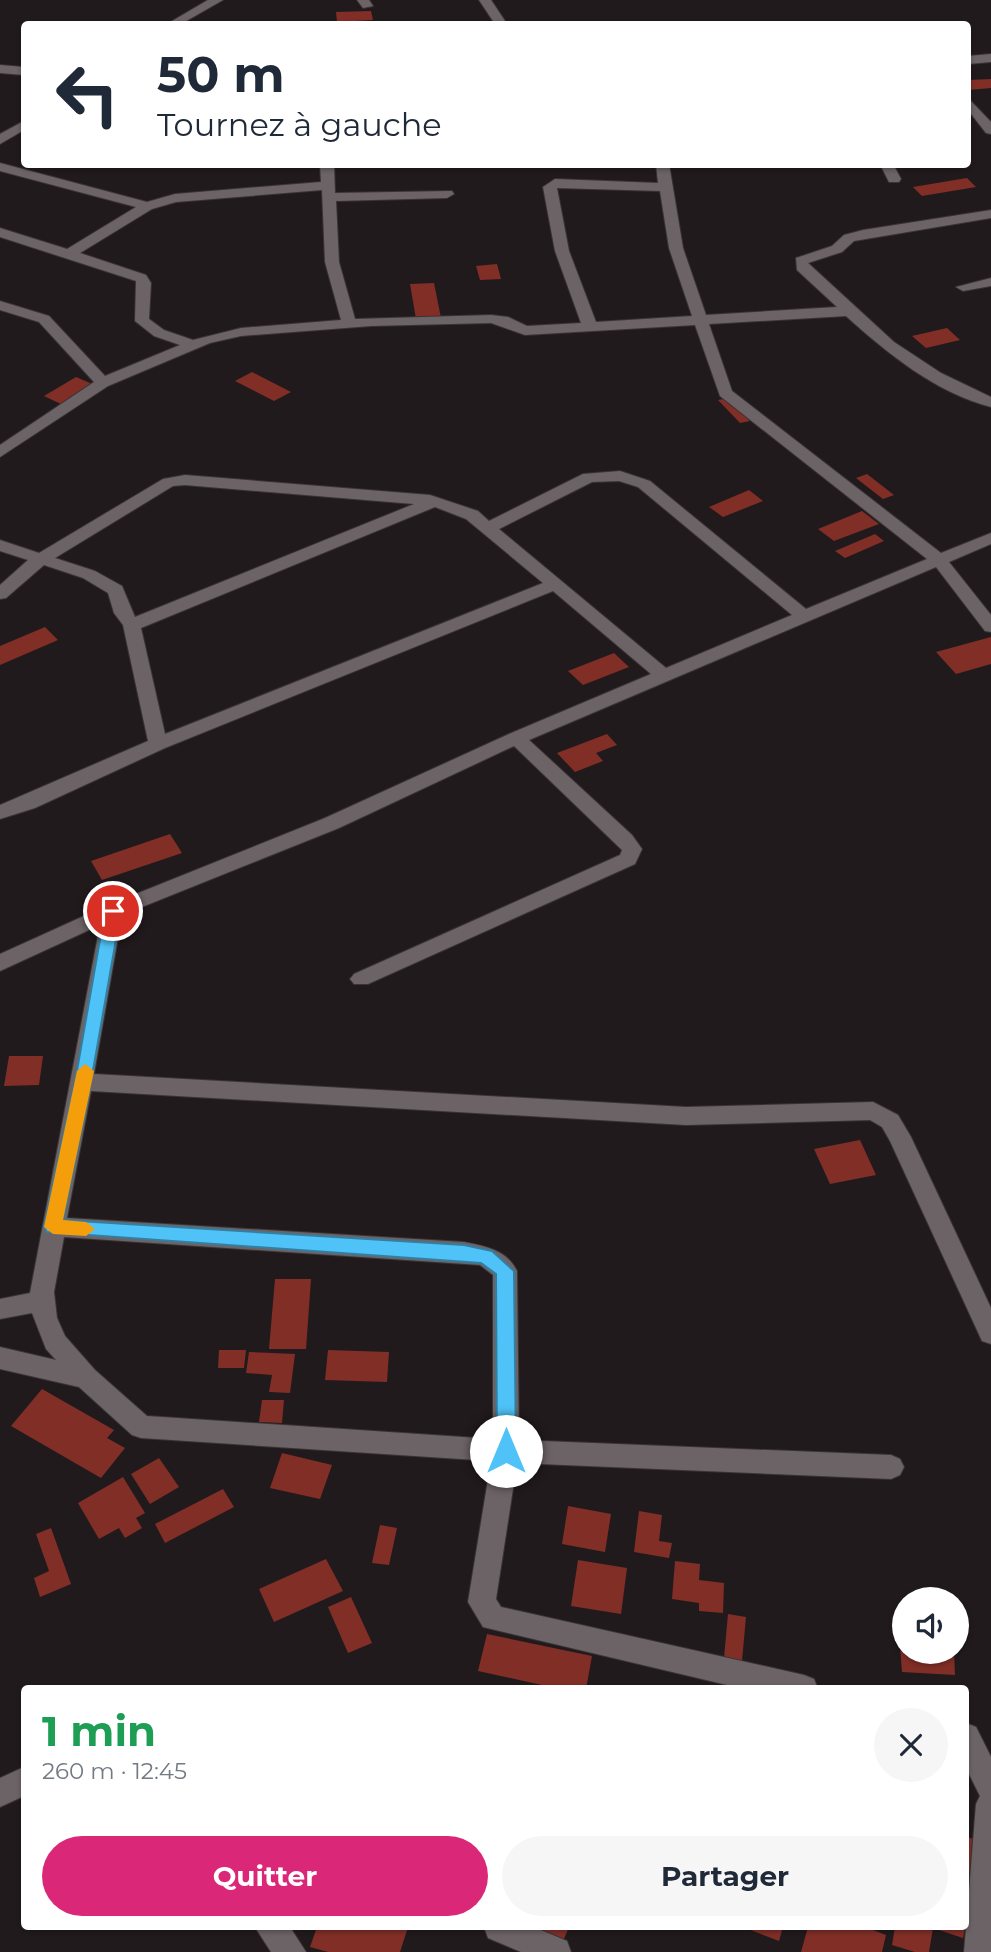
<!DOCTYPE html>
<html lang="fr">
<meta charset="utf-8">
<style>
:root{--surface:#fff;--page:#f6f6f7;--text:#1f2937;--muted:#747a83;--accent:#db2777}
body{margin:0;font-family:Montserrat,sans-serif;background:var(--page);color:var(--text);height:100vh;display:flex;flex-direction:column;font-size:26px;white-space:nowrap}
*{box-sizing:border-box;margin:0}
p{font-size:23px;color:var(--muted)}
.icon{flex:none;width:38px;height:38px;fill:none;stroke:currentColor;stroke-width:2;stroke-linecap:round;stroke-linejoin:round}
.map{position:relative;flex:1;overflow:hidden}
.sheet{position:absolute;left:21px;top:1685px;width:948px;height:245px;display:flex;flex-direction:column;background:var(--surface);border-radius:7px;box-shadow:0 2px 5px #0004}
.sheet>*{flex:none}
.guide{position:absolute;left:21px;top:21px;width:950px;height:147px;border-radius:7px;box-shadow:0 2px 5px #0004;background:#fff;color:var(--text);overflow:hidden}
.fabs{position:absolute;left:892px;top:1587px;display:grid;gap:14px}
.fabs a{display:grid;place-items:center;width:77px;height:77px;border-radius:50%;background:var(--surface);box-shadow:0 2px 5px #0004;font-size:35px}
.pin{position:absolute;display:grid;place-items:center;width:60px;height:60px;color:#fff;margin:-30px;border:4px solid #fff;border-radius:50%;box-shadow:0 2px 7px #0007}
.me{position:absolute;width:77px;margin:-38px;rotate:0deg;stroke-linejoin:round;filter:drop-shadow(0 0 5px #0008)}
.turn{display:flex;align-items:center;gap:24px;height:147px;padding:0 21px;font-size:32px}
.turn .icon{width:91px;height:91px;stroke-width:2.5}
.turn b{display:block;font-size:49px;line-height:60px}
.round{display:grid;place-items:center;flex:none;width:74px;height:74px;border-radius:37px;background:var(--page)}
.overview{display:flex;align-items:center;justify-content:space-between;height:119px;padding:0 21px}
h1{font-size:42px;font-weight:700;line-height:52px;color:#1e9e55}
.action{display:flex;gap:14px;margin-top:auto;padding:14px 21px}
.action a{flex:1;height:80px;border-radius:42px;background:var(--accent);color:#fff;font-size:28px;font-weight:700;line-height:80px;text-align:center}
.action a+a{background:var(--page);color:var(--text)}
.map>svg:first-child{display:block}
.building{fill:#812e27}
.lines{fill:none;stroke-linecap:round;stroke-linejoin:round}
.minor-casing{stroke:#393436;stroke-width:2}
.minor{fill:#6c6366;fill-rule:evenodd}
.route{fill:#4fc3f7;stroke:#337fa1;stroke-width:2}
.slow{fill:#f59e0b}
</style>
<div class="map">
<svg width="991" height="1952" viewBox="0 0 991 1952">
<rect width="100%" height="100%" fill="#211a1c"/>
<path class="building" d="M371,11L373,20L337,22L336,12Z
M991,79V88L968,90V80Z
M967,178L976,187L922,196L913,187Z
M497,264L501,279L480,280L476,266Z
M434,283L441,318L416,319L410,284Z
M947,328L960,340L926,348L912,336Z
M252,372L291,392L274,401L235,381Z
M76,377L97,386L65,406L44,396Z
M728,398L750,421L740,423L718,400Z
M867,474L894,495L883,499L856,478Z
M749,490L763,501L723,517L709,507Z
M862,511L879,524L834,541L818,529Z
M875,534L884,541L845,558L835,551Z
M45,627L58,640L0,665V646Z
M991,637V664L956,674L936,652Z
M614,653L629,667L583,685L568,671Z
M607,734L617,745L596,753L603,761L575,772L557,753Z
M170,834L182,853L102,880L91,861Z
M9,1056H43L39,1085L4,1086Z
M860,1140L876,1175L830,1184L814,1149Z
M275,1279H311L306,1349H269Z
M219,1350H246L244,1368H218Z
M328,1350L389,1352L387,1382L325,1380Z
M249,1352L295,1354L290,1393L269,1392L272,1375L246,1373Z
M42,1389L114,1430L107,1438L125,1448L101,1478L11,1426Z
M262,1400H284L282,1423L259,1422Z
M282,1453L332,1465L320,1499L270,1488Z
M159,1458L179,1487L150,1504L131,1474Z
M123,1477L145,1513L136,1518L142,1528L125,1538L119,1528L99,1539L78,1503Z
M223,1489L234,1507L165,1543L155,1524Z
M568,1506L611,1514L605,1552L562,1544Z
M639,1511L662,1515L659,1541L672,1543L669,1558L634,1552Z
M380,1525L397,1528L389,1565L372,1563Z
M51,1528L71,1584L40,1597L34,1578L49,1571L36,1534Z
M326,1559L343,1591L274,1622L259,1589Z
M578,1560L627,1568L621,1614L571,1606Z
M675,1561L700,1564L699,1580L724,1583L723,1613L699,1611V1603L672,1599Z
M351,1597L372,1643L348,1653L328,1607Z
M728,1614L746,1617L742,1661L724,1658Z
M899,1633H905V1652H954L955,1675L902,1672Z
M487,1634L592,1656L586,1689H560L478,1671Z
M966,1837L974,1839L968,1885H966Z
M317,1927H408L400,1952H328L310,1947Z
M530,1927H569L563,1941Z
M743,1927H783L779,1941Z
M808,1927H865L886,1935L882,1952H801Z
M895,1927H965L963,1938L933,1928L929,1952H915L892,1945Z"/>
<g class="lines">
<g class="minor-casing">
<path id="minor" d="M208,0H223L181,24H167Z
M357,0H369L373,6L363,8Z
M479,0H491L507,24H495Z
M991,54V62L968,64V56Z
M0,65L24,67V75L0,73Z
M968,98L991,122V134L986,133L968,110Z
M24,121V130L0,144V134Z
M0,163L147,202L175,194L321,182L320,164H334L335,193L452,191L454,194L447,198L336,201L339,262L355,319L491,315L508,317L527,326L581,323L555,251L543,187L555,179L658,183L656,164H669L683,248L706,315L837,307L797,270L796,258L832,246L844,235L863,230L991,210V218L854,241L842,252L808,263L894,342L941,373L991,397V407C936,393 887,353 846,316L709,324L732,391L941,553L991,533V544L949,562L991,615V632L985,631L936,567L529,740L632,835L642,849L635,864L368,984H354L350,979L354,974L620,855L622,850L514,746L339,828L122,915L94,1074L686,1107L873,1102L898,1115L911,1137L991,1308V1344L982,1341L890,1141L882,1127L870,1120L686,1125L91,1091L67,1218L464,1242C485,1246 507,1250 517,1271L519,1440L891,1455L900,1459L904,1467L900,1475L891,1479L517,1463L496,1599L501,1607L804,1675L814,1679L818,1689H744L483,1627L468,1602L491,1461L141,1438L132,1435L79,1387L0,1369V1347L56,1360L46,1349L32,1313L0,1319V1299L30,1293L100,925L0,971V954L106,906L325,818L509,734L651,674L553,591L165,748L35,808L0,819V805L148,741L123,625L114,613L108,593L83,578L44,565L6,598L0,599V585L28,560L0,551V540L39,553L163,479L185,475L430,495L478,511L489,521L583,474L620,471L650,481L806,609L927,559L720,396L695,325L525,335L491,323L371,326L241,336L210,343L108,386L0,457V445L94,382L39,322L0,310V301L49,316L105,376L180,345L154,336L135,321L136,281L0,237V228L67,249L136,207L0,171ZM557,188L660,191L669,248L692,316L596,322L569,251ZM322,190L325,262L341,320L241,328L193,340L164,330L149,319L151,283L146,275L80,253L152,209L176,202ZM619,481L638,487L792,615L666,668L499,529L592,482ZM185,485L414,504L135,617L122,586L95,571L55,558L173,486ZM435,507L466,519L543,583L165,734L141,628ZM64,1237L480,1265L493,1275V1439L147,1416L95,1370L65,1336L57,1318L54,1292Z
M880,164H893L901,179L899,182H889Z
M991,278V286L963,291L956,287Z
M966,1723L976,1727L991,1757V1952H964L976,1804L980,1796L966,1768Z
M24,1767V1796L0,1807V1778Z
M255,1927H290L306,1952H271Z
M484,1927H534L567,1941L571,1952H521L488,1938Z"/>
</g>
<use href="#minor" class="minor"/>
</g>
<path class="route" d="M113,905L121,911L91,1082L63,1220L464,1245L492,1251L514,1271L516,1451L513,1457L506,1460L499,1457L497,1451L496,1274L481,1263L47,1232L44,1227L75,1082L105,911Z"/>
<path class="slow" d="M85,1064L94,1071L63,1220L86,1222L95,1229L86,1236L53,1234L44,1227L77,1071Z"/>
</svg>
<div class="fabs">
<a><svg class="icon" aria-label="sound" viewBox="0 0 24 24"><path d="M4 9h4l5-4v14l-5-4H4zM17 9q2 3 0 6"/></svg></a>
</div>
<div class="pin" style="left:113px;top:911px;background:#d93025"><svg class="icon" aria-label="arrive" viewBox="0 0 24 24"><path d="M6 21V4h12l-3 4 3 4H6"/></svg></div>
<svg class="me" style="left:506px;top:1451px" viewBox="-20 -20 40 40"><circle r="19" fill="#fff"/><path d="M0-13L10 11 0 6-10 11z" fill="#4fc3f7"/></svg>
<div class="guide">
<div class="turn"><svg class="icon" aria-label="left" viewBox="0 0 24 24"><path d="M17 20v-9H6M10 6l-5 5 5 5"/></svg><div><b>50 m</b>Tournez à gauche</div></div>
</div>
<section class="sheet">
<div class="overview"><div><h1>1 min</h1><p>260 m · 12:45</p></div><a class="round"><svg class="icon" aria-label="close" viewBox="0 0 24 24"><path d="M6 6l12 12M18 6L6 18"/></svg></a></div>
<div class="action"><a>Quitter</a><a>Partager</a></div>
</section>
</div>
